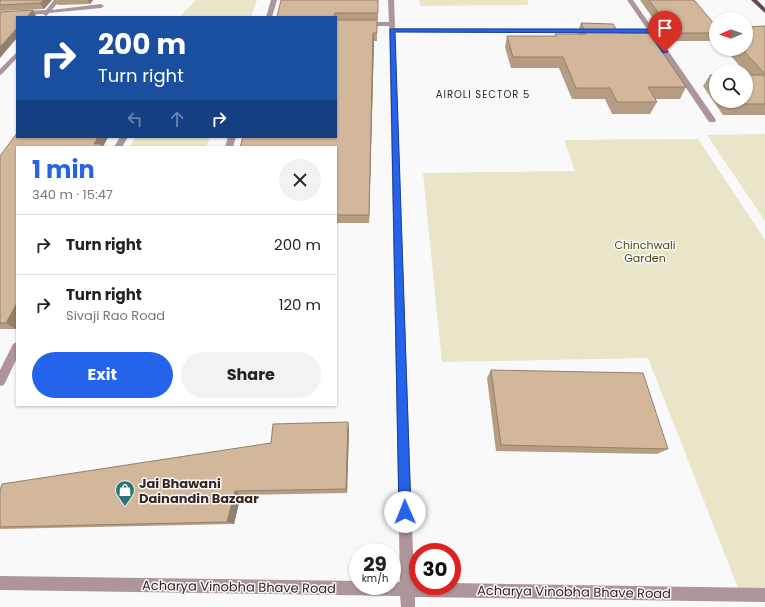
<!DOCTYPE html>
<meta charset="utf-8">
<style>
:root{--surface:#fff;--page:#f2f2f2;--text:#222;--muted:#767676;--line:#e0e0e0;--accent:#2563eb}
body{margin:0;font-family:Poppins,sans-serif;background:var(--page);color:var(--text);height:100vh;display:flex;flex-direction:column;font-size:15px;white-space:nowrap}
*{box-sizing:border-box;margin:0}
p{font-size:13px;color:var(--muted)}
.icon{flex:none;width:22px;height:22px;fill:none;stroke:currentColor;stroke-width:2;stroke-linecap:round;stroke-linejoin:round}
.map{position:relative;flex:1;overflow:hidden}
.drawer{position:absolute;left:16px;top:146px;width:321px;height:260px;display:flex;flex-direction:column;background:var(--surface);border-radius:0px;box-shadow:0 1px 3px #0004}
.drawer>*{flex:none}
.top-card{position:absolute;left:16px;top:16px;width:321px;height:122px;border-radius:0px;box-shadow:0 1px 3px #0004;background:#1a4fa0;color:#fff;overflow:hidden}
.needle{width:26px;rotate:268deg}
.controls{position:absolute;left:709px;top:12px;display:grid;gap:8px}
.controls a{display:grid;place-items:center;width:44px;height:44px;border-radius:50%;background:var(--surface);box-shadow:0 1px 3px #0004;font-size:20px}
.speed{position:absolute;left:349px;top:543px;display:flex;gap:8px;font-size:20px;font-weight:700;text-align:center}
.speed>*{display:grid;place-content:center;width:52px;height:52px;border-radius:50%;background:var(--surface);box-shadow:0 1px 3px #0004;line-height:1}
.speed small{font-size:10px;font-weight:400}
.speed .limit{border:6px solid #d22;background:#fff;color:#111}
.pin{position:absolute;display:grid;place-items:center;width:34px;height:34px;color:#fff;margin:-41px -17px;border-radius:50% 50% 50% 0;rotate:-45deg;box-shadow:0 0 4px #0007}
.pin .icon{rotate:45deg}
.me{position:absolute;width:44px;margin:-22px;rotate:359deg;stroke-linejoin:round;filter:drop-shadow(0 0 3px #0008)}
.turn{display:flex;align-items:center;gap:14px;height:84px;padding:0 16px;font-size:18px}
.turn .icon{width:52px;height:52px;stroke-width:2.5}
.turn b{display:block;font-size:28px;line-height:34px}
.lanes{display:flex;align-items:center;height:38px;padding:0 16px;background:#0003;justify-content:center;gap:20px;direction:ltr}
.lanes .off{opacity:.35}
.round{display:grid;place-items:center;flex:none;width:42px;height:42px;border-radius:21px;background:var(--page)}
.headline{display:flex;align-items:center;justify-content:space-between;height:68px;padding:0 16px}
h1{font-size:24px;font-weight:700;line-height:30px;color:var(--accent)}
.button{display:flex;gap:8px;margin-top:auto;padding:8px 16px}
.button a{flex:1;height:46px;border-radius:24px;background:var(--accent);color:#fff;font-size:16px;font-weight:700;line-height:46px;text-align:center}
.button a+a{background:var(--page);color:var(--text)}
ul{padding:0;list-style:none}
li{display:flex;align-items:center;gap:12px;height:60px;padding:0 16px;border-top:1px solid var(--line)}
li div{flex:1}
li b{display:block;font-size:15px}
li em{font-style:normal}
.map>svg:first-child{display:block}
.green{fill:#e8e5c8}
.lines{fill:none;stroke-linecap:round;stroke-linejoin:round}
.minor{fill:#ad959a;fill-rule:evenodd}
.major{fill:#6a444d;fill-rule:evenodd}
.wall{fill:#b59d84}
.shaded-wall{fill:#93806c}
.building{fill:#d2b79a;stroke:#93806c}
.route{fill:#2563eb;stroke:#184099}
.labels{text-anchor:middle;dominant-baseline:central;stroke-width:3;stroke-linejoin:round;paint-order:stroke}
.far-neighbourhood-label{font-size:10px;letter-spacing:1px;fill:#352622;stroke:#f9f9f9}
.park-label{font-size:11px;fill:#504910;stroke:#f9f9f9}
.near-poi-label{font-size:13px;font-weight:bold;fill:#352622;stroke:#f9f9f9;text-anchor:start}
.near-street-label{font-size:13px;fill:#352622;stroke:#f9f9f9}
</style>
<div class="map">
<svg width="765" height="607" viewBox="0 0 765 607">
<rect width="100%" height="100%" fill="#f9f9f9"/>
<path class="green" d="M196,0H257L251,17H179Z
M419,0H527L529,5L420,6Z
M765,134V221L707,135Z
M135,137H210L206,147H130Z
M698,139L765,240V588H738L648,358L442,362L423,173L575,171L564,140Z"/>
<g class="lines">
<path class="minor" d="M54,0H60L52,10L101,4L104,6L101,8L49,13L46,16L43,14L0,16V12L46,10Z
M271,0H277L272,17H266Z
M388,0H394L395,28L647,29L627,0H633L716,120L715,122H709L649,33L395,32L414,582H418V586H452V583L765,588V602L415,597V607H401L400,596L0,590V576L358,581V586H392V582H400L389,26H336V22H389Z
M17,52V58L2,74L0,75V69Z
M120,137H128L122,147H114Z
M228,137H236L233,147H225Z
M17,342V358L4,385L0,386V370L13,344Z"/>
<path class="major" d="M751,0H757L765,8V13Z"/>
</g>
<path class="wall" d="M0,0H52L44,9L0,11Z
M55,0H93L90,4L58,5Z
M378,0V20H377V41H374L369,223H336V17H277Z
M640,0H694L716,26V41H669Z
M581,23L619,33L686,87L680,99H654L657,102L650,114H612L605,99H572L559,68H511L505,47L507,36H555V34H577Z
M765,26V115H723L703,86L710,75H716V101H746L748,75L746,73V71H744L725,49H746Z
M17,137H108L16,329H0V156Z
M491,370L668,449L657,454L496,451L487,378Z
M349,429L347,493L241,495L234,524L0,529V527L271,443Z"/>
<path class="shaded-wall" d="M44,0H52L44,9L40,3Z
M88,0H93L90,4Z
M33,10L36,16L35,17H27Z
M17,28V38L0,58V47Z
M373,33L374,41L369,223V215Z
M98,137H108L103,146L104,147H97L94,144Z
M17,303V327L16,329L6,323Z
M348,422L349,429L347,493L346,489Z
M235,491L241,495L234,524L227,522Z"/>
<path class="building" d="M0,0H44L40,3L0,5Z
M281,0H378V13H335L334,15L335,17H277Z
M649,0H694L716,26V33H673Z
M33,10L27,17H17V28L0,47V12Z
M336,20H377V33H373L369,215H336V147H240L243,137H336Z
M581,23L613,24L619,33H649L686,87H648L657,102H617L610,88H576L563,57H513L507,36H556L555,34H586Z
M765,26V74L742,49H746V27Z
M710,75H716V83Z
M746,75H763L765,77V104H732L730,101H746Z
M17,133V137H98L94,144H102L100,147H17V303L6,323H0V156Z
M491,370L643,373L668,449L501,445Z
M348,422L346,489L235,491L227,522L0,527V490L2,484L271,443L273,424Z"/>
<path class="route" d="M390,29H651L653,30L668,52L663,53L649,33L395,32L411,512L409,516L405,518L401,516L399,512Z"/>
<defs>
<g id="shop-pin" transform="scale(1)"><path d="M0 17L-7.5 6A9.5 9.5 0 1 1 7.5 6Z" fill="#2b7578" stroke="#f9f9f9"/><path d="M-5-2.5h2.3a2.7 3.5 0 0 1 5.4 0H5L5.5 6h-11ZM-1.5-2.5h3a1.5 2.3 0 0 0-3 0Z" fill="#fff"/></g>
</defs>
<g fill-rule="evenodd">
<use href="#shop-pin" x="125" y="490"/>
</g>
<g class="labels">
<g class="far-neighbourhood-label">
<text x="483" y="94">AIROLI SECTOR 5</text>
</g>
<g class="park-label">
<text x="645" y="245">Chinchwali<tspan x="645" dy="13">Garden</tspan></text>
</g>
<g class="near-poi-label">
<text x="139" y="483">Jai Bhawani<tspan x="139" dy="15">Dainandin Bazaar</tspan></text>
</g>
<g class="near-street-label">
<text transform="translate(239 587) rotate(1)">Acharya Vinobha Bhave Road</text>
<text transform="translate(574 592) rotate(1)">Acharya Vinobha Bhave Road</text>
</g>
</g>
</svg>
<div class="controls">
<a><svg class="needle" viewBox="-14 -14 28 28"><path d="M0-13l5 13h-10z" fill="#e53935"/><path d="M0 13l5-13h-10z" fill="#767676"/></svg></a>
<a><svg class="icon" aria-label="search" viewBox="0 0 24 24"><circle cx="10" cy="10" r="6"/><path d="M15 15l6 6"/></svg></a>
</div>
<div class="speed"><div>29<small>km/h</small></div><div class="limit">30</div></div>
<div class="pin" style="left:665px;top:52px;background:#d93025"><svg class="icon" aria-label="arrive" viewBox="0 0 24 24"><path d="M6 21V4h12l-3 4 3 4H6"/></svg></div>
<svg class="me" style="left:405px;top:512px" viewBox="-20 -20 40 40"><circle r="19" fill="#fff"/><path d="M0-13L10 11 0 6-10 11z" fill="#2563eb"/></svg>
<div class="top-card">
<div class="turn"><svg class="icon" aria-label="right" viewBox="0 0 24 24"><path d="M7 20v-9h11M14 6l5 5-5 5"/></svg><div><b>200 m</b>Turn right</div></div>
<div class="lanes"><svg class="icon off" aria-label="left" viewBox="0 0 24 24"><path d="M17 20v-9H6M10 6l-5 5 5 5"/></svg><svg class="icon off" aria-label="ahead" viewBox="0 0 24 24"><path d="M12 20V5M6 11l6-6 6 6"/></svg><svg class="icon" aria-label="right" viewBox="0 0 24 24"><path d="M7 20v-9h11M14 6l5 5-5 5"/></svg></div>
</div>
<section class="drawer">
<div class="headline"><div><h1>1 min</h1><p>340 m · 15:47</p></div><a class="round"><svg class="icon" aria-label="close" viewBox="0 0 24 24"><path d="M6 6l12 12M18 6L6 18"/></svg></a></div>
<ul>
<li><svg class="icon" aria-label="right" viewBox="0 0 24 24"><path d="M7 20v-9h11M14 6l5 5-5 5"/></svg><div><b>Turn right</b></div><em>200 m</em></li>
<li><svg class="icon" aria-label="right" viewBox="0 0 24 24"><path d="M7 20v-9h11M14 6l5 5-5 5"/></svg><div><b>Turn right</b><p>Sivaji Rao Road</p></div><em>120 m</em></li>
</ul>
<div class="button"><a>Exit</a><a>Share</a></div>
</section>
</div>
